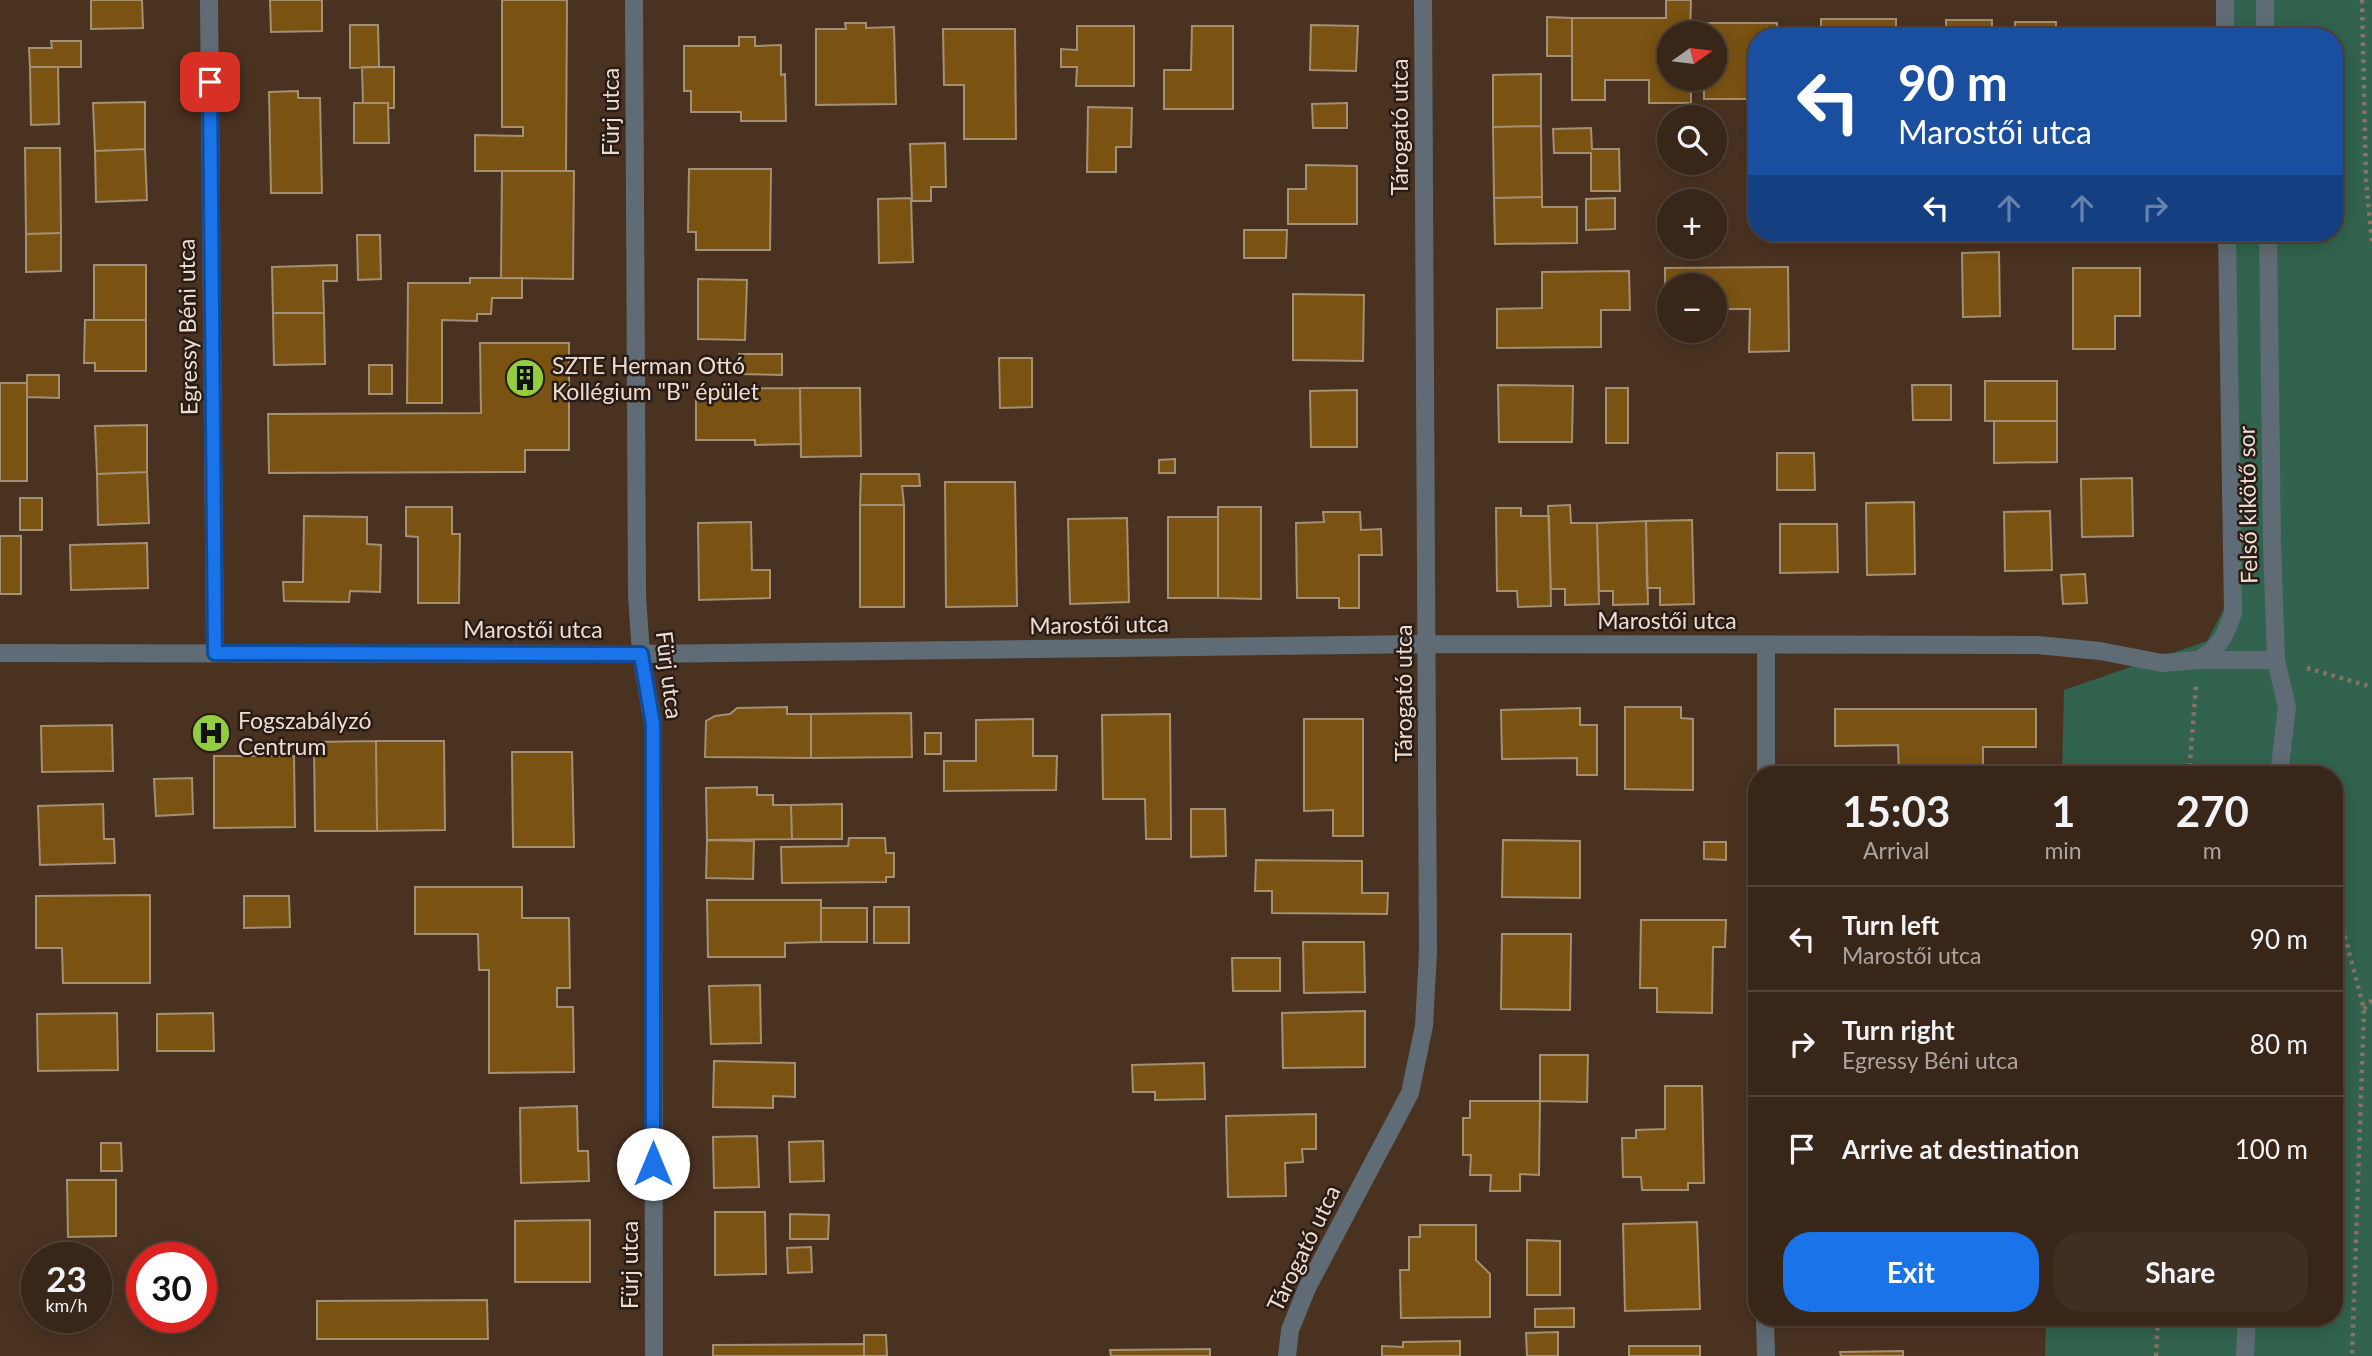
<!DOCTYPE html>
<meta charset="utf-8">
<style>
:root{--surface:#382619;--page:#3f2e22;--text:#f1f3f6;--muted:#aba5a2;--line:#524338;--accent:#1a73e8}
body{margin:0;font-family:Lato,sans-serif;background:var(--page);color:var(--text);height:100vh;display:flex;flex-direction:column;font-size:26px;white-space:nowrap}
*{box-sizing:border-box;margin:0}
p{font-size:23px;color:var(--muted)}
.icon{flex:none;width:38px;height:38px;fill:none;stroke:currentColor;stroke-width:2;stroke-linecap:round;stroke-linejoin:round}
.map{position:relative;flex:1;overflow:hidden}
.details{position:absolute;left:1748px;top:766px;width:595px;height:560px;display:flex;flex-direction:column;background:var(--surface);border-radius:28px;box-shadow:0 4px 18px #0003,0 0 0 2px var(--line)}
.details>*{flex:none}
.banner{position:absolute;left:1748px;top:28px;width:595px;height:214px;border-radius:28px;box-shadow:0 4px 18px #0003,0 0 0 2px var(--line);background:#1a4fa0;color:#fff;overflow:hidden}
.needle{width:46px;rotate:76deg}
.controls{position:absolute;left:1657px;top:21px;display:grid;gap:14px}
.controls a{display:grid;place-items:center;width:70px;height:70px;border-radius:50%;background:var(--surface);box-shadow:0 4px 18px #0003,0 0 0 2px var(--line);font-size:35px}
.speed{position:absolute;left:21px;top:1242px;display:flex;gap:14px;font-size:35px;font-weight:700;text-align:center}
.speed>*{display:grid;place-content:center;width:91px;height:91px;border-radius:50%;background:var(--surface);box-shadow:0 4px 18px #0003,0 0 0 2px var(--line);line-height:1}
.speed small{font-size:18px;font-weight:400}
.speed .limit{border:10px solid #d22;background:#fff;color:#111}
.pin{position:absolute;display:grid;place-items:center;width:60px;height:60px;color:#fff;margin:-30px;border-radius:14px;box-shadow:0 4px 10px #0006}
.me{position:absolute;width:77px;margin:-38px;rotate:0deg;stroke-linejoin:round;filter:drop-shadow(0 0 5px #0008)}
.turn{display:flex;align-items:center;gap:24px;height:147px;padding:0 35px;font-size:32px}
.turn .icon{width:91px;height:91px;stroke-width:2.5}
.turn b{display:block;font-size:49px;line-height:60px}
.lanes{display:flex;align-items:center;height:66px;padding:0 35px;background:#0003;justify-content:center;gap:35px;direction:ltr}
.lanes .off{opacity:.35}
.eta{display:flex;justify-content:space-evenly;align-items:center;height:119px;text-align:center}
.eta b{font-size:42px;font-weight:700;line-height:49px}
.action{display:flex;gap:14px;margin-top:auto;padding:14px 35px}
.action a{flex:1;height:80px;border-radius:28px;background:var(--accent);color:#fff;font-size:28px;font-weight:700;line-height:80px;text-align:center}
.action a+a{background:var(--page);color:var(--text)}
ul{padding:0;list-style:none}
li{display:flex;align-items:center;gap:21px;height:105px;padding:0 35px;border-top:2px solid var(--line)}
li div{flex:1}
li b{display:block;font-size:26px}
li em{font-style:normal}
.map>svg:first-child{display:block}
.green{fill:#31634e}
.building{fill:#7a5312;stroke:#a38f74;stroke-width:2}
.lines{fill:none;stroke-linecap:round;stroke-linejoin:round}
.path{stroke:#877263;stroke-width:4.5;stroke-dasharray:3.5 5;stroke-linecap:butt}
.lane{stroke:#606c75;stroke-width:18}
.street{stroke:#606c75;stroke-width:18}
.route-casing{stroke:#114b97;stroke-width:18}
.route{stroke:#1a73e8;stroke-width:12}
.labels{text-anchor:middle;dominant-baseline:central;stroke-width:5;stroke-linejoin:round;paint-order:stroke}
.street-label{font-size:23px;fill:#ecdcd2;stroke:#281c15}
.poi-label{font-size:23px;fill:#ecdcd2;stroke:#281c15;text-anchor:start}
</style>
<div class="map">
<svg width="2372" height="1356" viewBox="0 0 2372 1356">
<rect width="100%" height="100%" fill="#4a3221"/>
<path class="green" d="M2218,0H2372V1356H2045L2046,1318H2334V775H2062L2064,690L2207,641L2225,607L2220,233H2334V37H2218Z"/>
<path class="building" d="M91,0H142L143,28L91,29Z
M270,0H322V31L271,32Z
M502,0H567L566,171H475V135L523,136V127H502Z
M1666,0H1691L1690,33H1670V79H1691V103H1649V80H1605V100H1572V18H1666Z
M1547,17L1572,18V56H1547Z
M1821,19H1896V37H1821Z
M1946,20H1992V37H1946Z
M2015,22H2056V37H2015Z
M845,23H866V28L894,27L896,104L816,105V29H846Z
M1690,23H1777V37H1757V99H1704V79H1715V33H1690Z
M350,25H378L379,67L350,68Z
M1311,25L1358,26L1356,71L1310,70Z
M1077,26H1134V86H1076L1077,67H1061V49L1077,50Z
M1192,26H1233V109H1164V70H1191Z
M943,29H1015L1016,139H964V85H944Z
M739,37H755V46L781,45V75L785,74L786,121H741V112H691V91H684V46H739Z
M51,41H81V67H30L29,48H52Z
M30,67H58L59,124L31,125Z
M362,67H394V108H388V103H363Z
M1541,74V126L1493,127V75Z
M298,91V98H320L322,193H271L269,92Z
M145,102V149L95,151L93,103Z
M354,103H388L389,143H354Z
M1347,103V128H1313L1312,104Z
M1088,107L1132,108L1131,147H1116V172H1087Z
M1541,126L1542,197L1494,198L1493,127Z
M1591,128L1592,149H1619L1620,191H1591V153H1554L1553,129Z
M945,143L946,187H931V201H912L910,144Z
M25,148H60L61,233L26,234Z
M145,149L147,200L96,202L95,151Z
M1306,165L1357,166V224H1288V189H1306Z
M689,169H771L770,250H696V232H688Z
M502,171H574L573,279L501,278Z
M1542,197V207H1577V243L1495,244L1494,198Z
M911,198L913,262L879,263L878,199Z
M1615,198V229L1586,230V199Z
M1244,230H1287L1286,258H1244Z
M61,233V271L26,272V234Z
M357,235H380L381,279L358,280Z
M1999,252L2000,316L1963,317L1962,253Z
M94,265H146V320H94Z
M337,265V281H323L324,313H273L272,267Z
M1788,267L1789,351L1749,352L1750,309H1715V285H1670V309H1665V268Z
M2073,268H2140V316H2115V349H2073Z
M1629,271L1630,310H1601V347L1497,348V309L1542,308V272Z
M470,278H522V298H492L491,314H477V321L442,320V403H407L408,283H470Z
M698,279L747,280L745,340L698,339Z
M1293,294L1364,295L1363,361L1293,360Z
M273,313H324L325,364L274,365Z
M85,320H146V371H95V363H84Z
M480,343H569V450H525V472L269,473L268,414L481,413Z
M739,354H782V375L739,374Z
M999,358H1032V407L1000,408Z
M369,365H392V394H369Z
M27,375H59V398L27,397Z
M1985,381H2057V421H1985Z
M0,383H27V481H0Z
M1498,385L1573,386L1572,442H1499Z
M1912,385H1951V420H1913Z
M800,388L801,444L755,445V440H696V389Z
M800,388H860L861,456L801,457Z
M1606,388H1628V443H1606Z
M1357,390V447H1311L1310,391Z
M1994,421H2057V462L1994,463Z
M147,425V472L97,474L95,426Z
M1777,453H1814L1815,490H1777Z
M1175,459V473H1159V460Z
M147,472L149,523L98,525L97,474Z
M861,474H919L920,486H902L904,505H860Z
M2132,478L2133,536L2082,537L2081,479Z
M945,482H1015L1017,606L946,607Z
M20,498H42V530H20Z
M1914,502L1915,574L1867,575L1866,503Z
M860,505H904V607H860Z
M1570,505L1571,523H1597L1599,604L1565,605V589H1551L1548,506Z
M406,507H452V534H460L459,603H418V537L406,536Z
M1218,507H1261V599L1218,598Z
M1496,508H1521V516H1549L1551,606L1518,607L1517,591H1497Z
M2050,511L2052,570L2005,571L2004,512Z
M1323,512H1360L1361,530L1381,529L1382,555H1359V608H1339V598H1297L1296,523L1324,522Z
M304,516L367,517V544L381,545L380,592L350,591L349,602L284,601L283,582H303Z
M1168,517H1218V598H1168Z
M1127,518L1129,602L1070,604L1068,519Z
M1692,520L1694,604L1660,605V588H1647L1646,521Z
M1646,521L1648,604L1613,605V591H1599L1597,523Z
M751,522L752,570H770V598L699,600L698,523Z
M1780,524H1837L1838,572L1780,573Z
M0,536H21V594H0Z
M147,543L148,588L71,590L70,545Z
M2085,574L2087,603L2063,604L2061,575Z
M787,707V714H811V758L705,757L706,721L715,716L730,714L737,708Z
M1625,707H1681V718L1693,719V790L1625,789Z
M1580,708V725H1597V775H1577V758L1502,759L1501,710Z
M1835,709H2036V747H1983V771L1988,775H1899L1898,745L1835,746Z
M911,713L912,757L811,758V714Z
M1170,714L1171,839H1146L1145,799H1103L1102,715Z
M1033,719V756H1057L1056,790L944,791V761H976V720Z
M1304,719H1363V836H1333V810L1304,811Z
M112,725L113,771L42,772L41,726Z
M925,733H941V754H925Z
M376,741L377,831H315L314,742Z
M376,741H444L445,830L377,831Z
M512,752H572L574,847H513Z
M214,756H294L295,827L214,828Z
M192,778L193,814L156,816L154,779Z
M757,787V795H773V805H791L792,839L707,840L706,788Z
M103,804L104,839H114L115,863L40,865L38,806Z
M842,804V839H792L791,805Z
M1191,809H1225L1226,856L1191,857Z
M849,838H885L886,853H894V877H886V882L782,883L781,847L848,846Z
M707,840L754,841L753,879L706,878Z
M1503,840L1580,841V898L1502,897Z
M1704,842H1726V860L1704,859Z
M1256,860L1362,861V893H1388L1387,914L1272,913V891H1255Z
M415,887H522V918H569L570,988H557V1007H573L574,1072L489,1073V970H479L478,934H415Z
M150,895V983H63L62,948H36V896Z
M244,896H289L290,927L244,928Z
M707,900H821V942L785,943V957H708Z
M874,907H909V943H874Z
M821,908H867V942H821Z
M1641,920H1726L1725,947H1713L1712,1013L1657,1012V988H1640Z
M1502,934H1571L1570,1010L1501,1009Z
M1303,942H1364L1365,992L1304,993Z
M1232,958H1280V991H1233Z
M760,985L761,1043L711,1044L709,986Z
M1365,1011V1067L1283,1068L1282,1013Z
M117,1013L118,1070L38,1071L37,1014Z
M213,1013L214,1051H157V1014Z
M1540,1055H1588L1587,1102L1540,1101Z
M714,1061L795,1063V1097L773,1096V1108L713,1107Z
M1204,1063L1205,1099L1155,1100V1092H1133L1132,1065Z
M1665,1086H1702L1704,1183H1688V1190H1642L1641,1177H1623L1622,1138H1636V1130L1665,1129Z
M1470,1101H1540L1539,1175L1520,1174V1191H1490L1491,1175H1470L1471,1155H1463V1118H1470Z
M577,1106L578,1151H588L589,1181L521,1183L520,1108Z
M1316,1114V1149H1302L1303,1162L1285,1163L1286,1196L1228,1197L1226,1116Z
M757,1136L759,1187L714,1188L713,1137Z
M823,1141L824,1181L790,1182L789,1142Z
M101,1143H121L122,1171H101Z
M67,1180H116V1236L68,1237Z
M715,1212H765L766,1274L715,1275Z
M790,1214L829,1215L828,1239H790Z
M590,1220V1282H515V1221Z
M1697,1222L1700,1309L1625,1311L1623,1224Z
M1420,1225H1476V1260L1490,1274V1317L1401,1318L1400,1270H1409V1237H1420Z
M1527,1240L1560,1241V1295H1527Z
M811,1247L812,1272L788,1273L787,1248Z
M487,1300L488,1339H317V1301Z
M1574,1308V1327H1535V1309Z
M1558,1332V1356H1527L1526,1333Z
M864,1335H886L887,1356H864Z
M1460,1341V1356H1382V1346L1403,1347V1342Z
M864,1344V1356H713V1345Z
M1629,1346H1700V1356H1629Z
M1210,1349V1356H1111L1110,1350Z
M1903,1351V1356H1841L1840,1352Z"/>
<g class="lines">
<path class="path" d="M2362,0L2366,181L2372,243
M2307,668L2372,687
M2189,775L2196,685
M2334,895L2364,1009L2352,1356
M2364,1009L2372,1000
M2156,1356L2158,1318"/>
<path class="lane" d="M2225,0V37
M2265,0V37
M2268,233L2272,542L2276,660L2287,707L2279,775
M2198,660C2220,647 2225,637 2233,613L2227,233
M2199,660H2276
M2245,1356L2247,1318"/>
<path class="street" d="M209,0L215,653
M634,0L637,595L641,654L653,724L654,1356
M0,653L641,654L1427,644L2037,645L2100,651L2162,663L2198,660
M1766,775V645
M1765,1318L1766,1356
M1287,1356L1290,1330L1307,1288L1410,1093L1424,1026L1428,952L1423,0"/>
</g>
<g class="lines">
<g class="route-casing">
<path id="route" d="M210,82L215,653L641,654L653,724V1164"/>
</g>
<use href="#route" class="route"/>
</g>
<defs>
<g id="building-disc" transform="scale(2.0125)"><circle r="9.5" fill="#93cd3d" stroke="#281c15"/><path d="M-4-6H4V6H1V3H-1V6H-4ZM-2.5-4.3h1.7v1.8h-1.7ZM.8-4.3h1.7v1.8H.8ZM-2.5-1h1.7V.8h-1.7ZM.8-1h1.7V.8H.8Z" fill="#111"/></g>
<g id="hospital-disc" transform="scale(2.0125)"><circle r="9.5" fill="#93cd3d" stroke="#281c15"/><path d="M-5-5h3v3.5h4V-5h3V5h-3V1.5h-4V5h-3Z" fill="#111"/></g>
</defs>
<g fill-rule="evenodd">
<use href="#building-disc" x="525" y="378"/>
<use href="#hospital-disc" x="211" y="733"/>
</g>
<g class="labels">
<g class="street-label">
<text transform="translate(610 112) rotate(-90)">Fürj utca</text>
<text transform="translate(1399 127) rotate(-90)">Tárogató utca</text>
<text transform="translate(187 327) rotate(-91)">Egressy Béni utca</text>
<text transform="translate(2247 505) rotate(-91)">Felső kikötő sor</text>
<text x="1667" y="620">Marostői utca</text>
<text transform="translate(1099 624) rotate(-1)">Marostői utca</text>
<text x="533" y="629">Marostői utca</text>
<text transform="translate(670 675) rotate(83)">Fürj utca</text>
<text transform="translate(1403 693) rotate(-90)">Tárogató utca</text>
<text transform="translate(1303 1248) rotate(-64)">Tárogató utca</text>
<text transform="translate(629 1265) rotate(-90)">Fürj utca</text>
</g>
<g class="poi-label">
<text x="552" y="365">SZTE Herman Ottó<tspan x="552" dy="26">Kollégium "B" épület</tspan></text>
<text x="238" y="720">Fogszabályzó<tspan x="238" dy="26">Centrum</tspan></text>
</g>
</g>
</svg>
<div class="controls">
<a><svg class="needle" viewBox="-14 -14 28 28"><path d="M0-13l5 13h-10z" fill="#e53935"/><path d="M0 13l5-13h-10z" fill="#aba5a2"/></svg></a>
<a><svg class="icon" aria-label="search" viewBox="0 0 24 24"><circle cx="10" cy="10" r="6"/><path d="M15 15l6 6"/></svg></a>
<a>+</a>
<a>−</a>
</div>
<div class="speed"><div>23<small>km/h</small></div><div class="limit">30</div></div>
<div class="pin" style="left:210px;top:82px;background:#d93025"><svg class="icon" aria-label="arrive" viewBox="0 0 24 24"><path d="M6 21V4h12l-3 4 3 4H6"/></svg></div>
<svg class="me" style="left:653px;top:1164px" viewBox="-20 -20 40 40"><circle r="19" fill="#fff"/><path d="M0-13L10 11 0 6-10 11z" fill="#1a73e8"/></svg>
<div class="banner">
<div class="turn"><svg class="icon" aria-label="left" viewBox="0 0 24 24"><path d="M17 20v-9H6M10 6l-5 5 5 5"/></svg><div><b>90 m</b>Marostői utca</div></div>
<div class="lanes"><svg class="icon" aria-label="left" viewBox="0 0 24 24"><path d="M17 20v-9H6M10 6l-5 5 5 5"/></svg><svg class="icon off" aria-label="ahead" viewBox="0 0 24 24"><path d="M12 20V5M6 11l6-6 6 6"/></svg><svg class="icon off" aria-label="ahead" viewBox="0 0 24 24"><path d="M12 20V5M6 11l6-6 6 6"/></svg><svg class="icon off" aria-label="right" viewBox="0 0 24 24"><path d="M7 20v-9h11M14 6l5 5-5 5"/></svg></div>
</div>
<section class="details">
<div class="eta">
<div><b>15:03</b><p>Arrival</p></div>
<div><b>1</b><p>min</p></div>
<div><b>270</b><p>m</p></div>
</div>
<ul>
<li><svg class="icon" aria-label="left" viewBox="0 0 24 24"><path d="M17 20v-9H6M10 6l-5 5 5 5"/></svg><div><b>Turn left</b><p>Marostői utca</p></div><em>90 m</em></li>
<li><svg class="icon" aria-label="right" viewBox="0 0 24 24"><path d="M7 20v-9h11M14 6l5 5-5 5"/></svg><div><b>Turn right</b><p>Egressy Béni utca</p></div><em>80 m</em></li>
<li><svg class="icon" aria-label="arrive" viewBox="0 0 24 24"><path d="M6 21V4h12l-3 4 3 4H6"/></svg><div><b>Arrive at destination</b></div><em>100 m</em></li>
</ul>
<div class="action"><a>Exit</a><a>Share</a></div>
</section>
</div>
